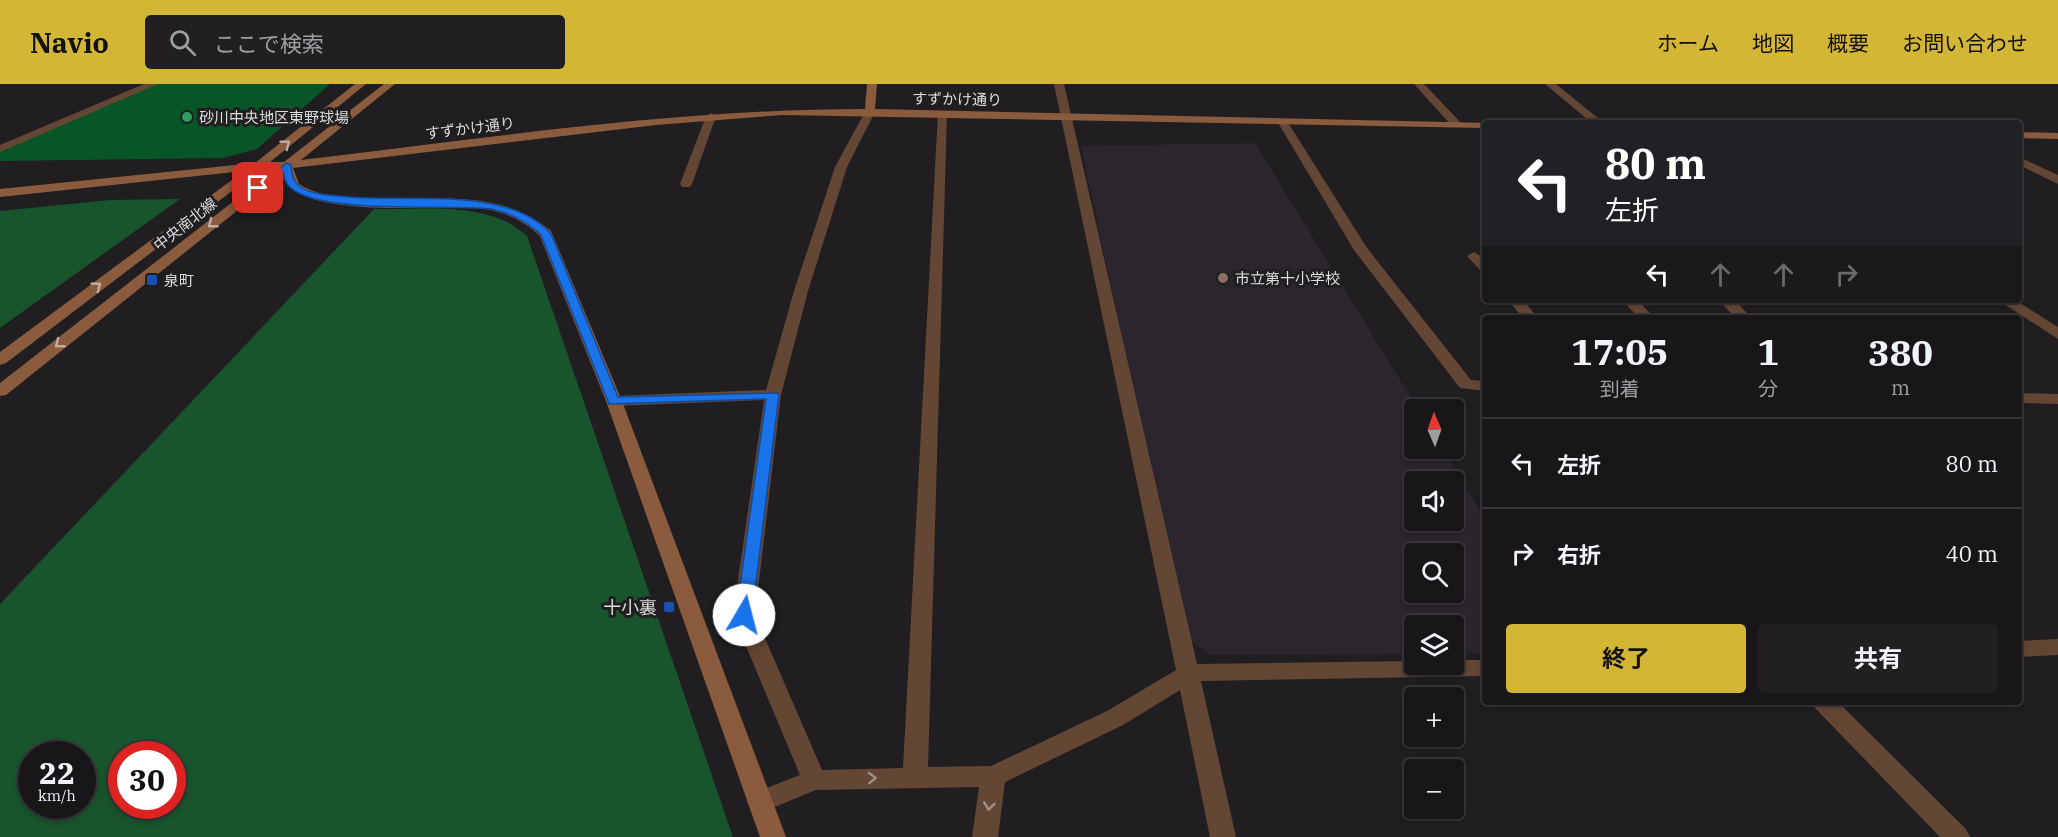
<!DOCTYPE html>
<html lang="ja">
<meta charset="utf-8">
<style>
:root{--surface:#19161a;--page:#221f23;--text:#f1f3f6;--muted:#9f9fa2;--line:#373539;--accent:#d3b635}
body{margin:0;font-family:"IBM Plex Serif","Noto Sans JP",serif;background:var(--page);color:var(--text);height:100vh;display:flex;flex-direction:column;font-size:22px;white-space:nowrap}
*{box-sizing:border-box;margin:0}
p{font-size:20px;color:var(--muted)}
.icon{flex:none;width:33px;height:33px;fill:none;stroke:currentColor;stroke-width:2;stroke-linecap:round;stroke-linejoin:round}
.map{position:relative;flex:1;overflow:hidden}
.details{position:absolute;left:1482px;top:231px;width:540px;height:390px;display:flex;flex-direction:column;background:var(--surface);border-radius:6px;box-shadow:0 3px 9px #0003,0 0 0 2px var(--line)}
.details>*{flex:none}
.top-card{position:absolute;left:1482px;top:36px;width:540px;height:183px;border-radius:6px;box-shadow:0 3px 9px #0003,0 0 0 2px var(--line);background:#202124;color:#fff;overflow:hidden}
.needle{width:39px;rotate:358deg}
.fabs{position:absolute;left:1404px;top:315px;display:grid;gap:12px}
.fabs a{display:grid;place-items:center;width:60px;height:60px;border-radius:6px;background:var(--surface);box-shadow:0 3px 9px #0003,0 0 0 2px var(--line);font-size:30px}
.speed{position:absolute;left:18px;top:657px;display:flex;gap:12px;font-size:30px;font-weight:700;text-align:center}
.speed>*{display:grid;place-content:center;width:78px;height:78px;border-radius:50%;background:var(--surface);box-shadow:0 3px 9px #0003,0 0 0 2px var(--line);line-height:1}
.speed small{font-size:15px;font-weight:400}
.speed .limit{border:9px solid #d22;background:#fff;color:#111}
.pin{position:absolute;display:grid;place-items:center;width:51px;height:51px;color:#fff;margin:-26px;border-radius:12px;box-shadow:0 3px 9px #0006}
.me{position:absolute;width:66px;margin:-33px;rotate:8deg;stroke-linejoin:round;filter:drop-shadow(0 0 4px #0008)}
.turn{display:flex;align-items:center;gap:21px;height:126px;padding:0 24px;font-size:27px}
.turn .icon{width:78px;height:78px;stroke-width:2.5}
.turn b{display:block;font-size:42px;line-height:51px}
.lanes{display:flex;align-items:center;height:57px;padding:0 24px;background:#0003;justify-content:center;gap:30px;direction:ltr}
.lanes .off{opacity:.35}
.eta{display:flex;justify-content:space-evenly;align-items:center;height:102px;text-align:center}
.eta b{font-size:36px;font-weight:700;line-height:42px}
.cta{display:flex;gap:12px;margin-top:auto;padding:12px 24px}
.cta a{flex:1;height:69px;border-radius:6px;background:var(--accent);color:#111;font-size:24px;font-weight:700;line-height:69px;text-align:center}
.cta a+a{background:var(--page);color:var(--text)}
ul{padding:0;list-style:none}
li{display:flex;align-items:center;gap:18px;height:90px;padding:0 24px;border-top:2px solid var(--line)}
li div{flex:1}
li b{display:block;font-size:22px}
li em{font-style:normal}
header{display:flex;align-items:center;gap:36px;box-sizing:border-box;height:84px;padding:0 30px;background:var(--accent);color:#111}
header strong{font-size:28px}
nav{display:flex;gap:33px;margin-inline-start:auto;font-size:21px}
.search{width:420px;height:54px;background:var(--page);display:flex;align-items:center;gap:15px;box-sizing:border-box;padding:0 21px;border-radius:6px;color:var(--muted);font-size:22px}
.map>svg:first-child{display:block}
.built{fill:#2b252e;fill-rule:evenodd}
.green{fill:#085628}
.forest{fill:#18542c;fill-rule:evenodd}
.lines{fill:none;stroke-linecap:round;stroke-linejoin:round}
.street{fill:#644634;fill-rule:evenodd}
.secondary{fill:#8b5b3d;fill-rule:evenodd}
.oneway{stroke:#c0aea5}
.oneway2{stroke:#a09088}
.route{fill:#1a73e8;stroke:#114b97;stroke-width:1.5}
.leisure-dot{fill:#2e9e5b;stroke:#211e22;stroke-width:2}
.education-dot{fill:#8d6e63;stroke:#211e22;stroke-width:2}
.transit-dot{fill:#1a4fb4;stroke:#211e22;stroke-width:2}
.labels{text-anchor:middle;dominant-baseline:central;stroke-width:6;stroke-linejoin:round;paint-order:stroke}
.far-street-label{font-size:15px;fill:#dcdbdd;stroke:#211e22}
.far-poi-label{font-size:15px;fill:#dcdbdd;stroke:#211e22;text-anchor:start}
.poi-label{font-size:18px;fill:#dcdbdd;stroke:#211e22;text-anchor:end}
</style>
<header>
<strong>Navio</strong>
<div class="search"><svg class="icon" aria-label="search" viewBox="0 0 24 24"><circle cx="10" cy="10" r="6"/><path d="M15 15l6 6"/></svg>ここで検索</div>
<nav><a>ホーム</a><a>地図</a><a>概要</a><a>お問い合わせ</a></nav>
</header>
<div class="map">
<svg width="2058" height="753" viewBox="0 0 2058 753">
<rect width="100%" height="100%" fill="#211e22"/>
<path class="built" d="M1255,59L1418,325L1414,326V364L1442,365L1485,434V569H1454V542H1414V570L1210,571L1185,553L1081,62ZM1414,398H1454V436H1414ZM1414,470H1454V508H1414Z"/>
<path class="green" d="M157,0H330L257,65L223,74L0,77V67Z"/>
<path class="forest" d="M180,115L0,244V127L110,116Z
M374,125C424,126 488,116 527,152L733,753H0V520ZM32,670H82V722H32ZM122,670H172V722H122Z"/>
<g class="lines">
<path class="street" d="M144,0H158L0,68V61Z
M1054,0H1064L1197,580L1414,577V580H1454V576H1485V592L1201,597L1236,753H1210L1180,606L1123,641L1005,698L998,753H972L979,703L816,706L760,729L751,726L747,718L751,710L800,691L733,531L764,316L614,322L606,317L614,312L766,306L794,207L835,83L866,26L875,28L847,83L808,207L781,311L755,531L822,686L903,684L938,28L942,27L947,30L928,683L991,682L1107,627L1176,586Z
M1414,0H1424L1460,38V42H1452Z
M1545,0H1556L1604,39H1592Z
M711,29L716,32L692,100L690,103H682L680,100L706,32Z
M1282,34L1287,37L1367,164L1471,296L1485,297V307L1460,304L1354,166L1277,37Z
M2019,73L2058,91V100L2019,81Z
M1474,168L1485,175V187L1480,186L1467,172Z
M1508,216H1523L1538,234H1523Z
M1622,216H1637L1655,234H1639Z
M1718,216H1734L1752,234H1736Z
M1998,216H2015L2058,243V255Z
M2019,309L2058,310V320L2019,319Z
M2058,555V571L2019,573V557Z
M1811,618H1838L1966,745L1970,753H1940L1815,624Z"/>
<path class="secondary" d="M355,0H366L270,78H284L384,0H395L301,76C488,54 676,25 865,25L867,0H877L875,25L1489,39H1485V44L782,31L656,41L293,84L299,100C316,111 337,113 356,115C422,119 496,100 551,147L622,317L786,753H760L606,317L540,152C520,133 499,126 472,123C434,122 294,135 282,91L6,311L0,312V299L275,85H261L6,279L0,281V268L244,87L0,113V105L255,79Z
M2019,48L2058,49V55L2019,54Z"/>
</g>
<defs><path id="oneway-chevron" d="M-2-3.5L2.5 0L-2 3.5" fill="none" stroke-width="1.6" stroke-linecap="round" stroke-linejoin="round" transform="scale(1.5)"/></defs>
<g class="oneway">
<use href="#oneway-chevron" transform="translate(286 60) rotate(-37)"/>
<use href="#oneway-chevron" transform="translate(212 140) rotate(142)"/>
<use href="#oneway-chevron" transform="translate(97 202) rotate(-37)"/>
<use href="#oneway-chevron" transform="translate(59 260) rotate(142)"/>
</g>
<g class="oneway2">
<use href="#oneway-chevron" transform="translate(872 694) rotate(-2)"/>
<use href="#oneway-chevron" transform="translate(989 722) rotate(97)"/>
</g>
<path class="route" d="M287,79L291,81C292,90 292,96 299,102C310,110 326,111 339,112C400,120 508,100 551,150L618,313L777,309L779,311L752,531L750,535H738L736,531L766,315L609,320L541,151C526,137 512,130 492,125C443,120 334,130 295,107C288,103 284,96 283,89L262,106H255V102Z"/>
<circle class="leisure-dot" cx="187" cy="33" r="6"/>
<circle class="education-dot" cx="1223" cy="194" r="6"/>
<g class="transit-dot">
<rect x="146" y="190" width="12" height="12" rx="3"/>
<rect x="663" y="517" width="12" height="12" rx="3"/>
</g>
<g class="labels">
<g class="far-street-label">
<text transform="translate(957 15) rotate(1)">すずかけ通り</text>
<text transform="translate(470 44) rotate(-7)">すずかけ通り</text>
<text transform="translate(185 140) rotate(-38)">中央南北線</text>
</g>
<g class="far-poi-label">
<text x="199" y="33">砂川中央地区東野球場</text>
<text x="1235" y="194">市立第十小学校</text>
<text x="164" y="196">泉町</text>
</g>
<g class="poi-label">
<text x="657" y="523">十小裏</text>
</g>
</g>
</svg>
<div class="fabs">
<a><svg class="needle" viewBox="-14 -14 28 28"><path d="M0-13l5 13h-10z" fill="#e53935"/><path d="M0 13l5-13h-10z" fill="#9f9fa2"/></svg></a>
<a><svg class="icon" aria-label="sound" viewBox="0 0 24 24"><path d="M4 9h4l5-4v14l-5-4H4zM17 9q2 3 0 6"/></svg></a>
<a><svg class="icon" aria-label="search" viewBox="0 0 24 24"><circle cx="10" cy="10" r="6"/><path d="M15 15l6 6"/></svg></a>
<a><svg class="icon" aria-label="layers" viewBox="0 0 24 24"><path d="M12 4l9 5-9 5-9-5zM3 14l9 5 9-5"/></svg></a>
<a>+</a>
<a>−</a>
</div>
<div class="speed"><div>22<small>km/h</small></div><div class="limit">30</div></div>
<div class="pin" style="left:258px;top:104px;background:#d93025"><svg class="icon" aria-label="arrive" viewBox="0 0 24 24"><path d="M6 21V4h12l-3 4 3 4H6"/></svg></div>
<svg class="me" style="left:744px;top:531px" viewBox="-20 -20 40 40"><circle r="19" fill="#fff"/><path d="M0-13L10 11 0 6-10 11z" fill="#1a73e8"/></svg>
<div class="top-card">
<div class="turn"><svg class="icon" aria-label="left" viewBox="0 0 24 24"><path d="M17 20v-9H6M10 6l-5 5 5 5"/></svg><div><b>80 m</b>左折</div></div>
<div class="lanes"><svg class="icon" aria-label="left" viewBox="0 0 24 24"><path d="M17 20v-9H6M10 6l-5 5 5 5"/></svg><svg class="icon off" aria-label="ahead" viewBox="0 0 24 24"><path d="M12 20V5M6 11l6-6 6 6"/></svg><svg class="icon off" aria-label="ahead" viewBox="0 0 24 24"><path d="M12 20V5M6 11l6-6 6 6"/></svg><svg class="icon off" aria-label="right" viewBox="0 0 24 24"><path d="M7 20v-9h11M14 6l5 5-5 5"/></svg></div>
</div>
<section class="details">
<div class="eta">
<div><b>17:05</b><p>到着</p></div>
<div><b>1</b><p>分</p></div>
<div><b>380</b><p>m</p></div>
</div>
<ul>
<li><svg class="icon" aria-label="left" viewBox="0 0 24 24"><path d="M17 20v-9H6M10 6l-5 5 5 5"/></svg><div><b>左折</b></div><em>80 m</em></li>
<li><svg class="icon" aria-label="right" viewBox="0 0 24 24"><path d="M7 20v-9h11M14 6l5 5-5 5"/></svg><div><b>右折</b></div><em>40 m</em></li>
</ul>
<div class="cta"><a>終了</a><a>共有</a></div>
</section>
</div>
